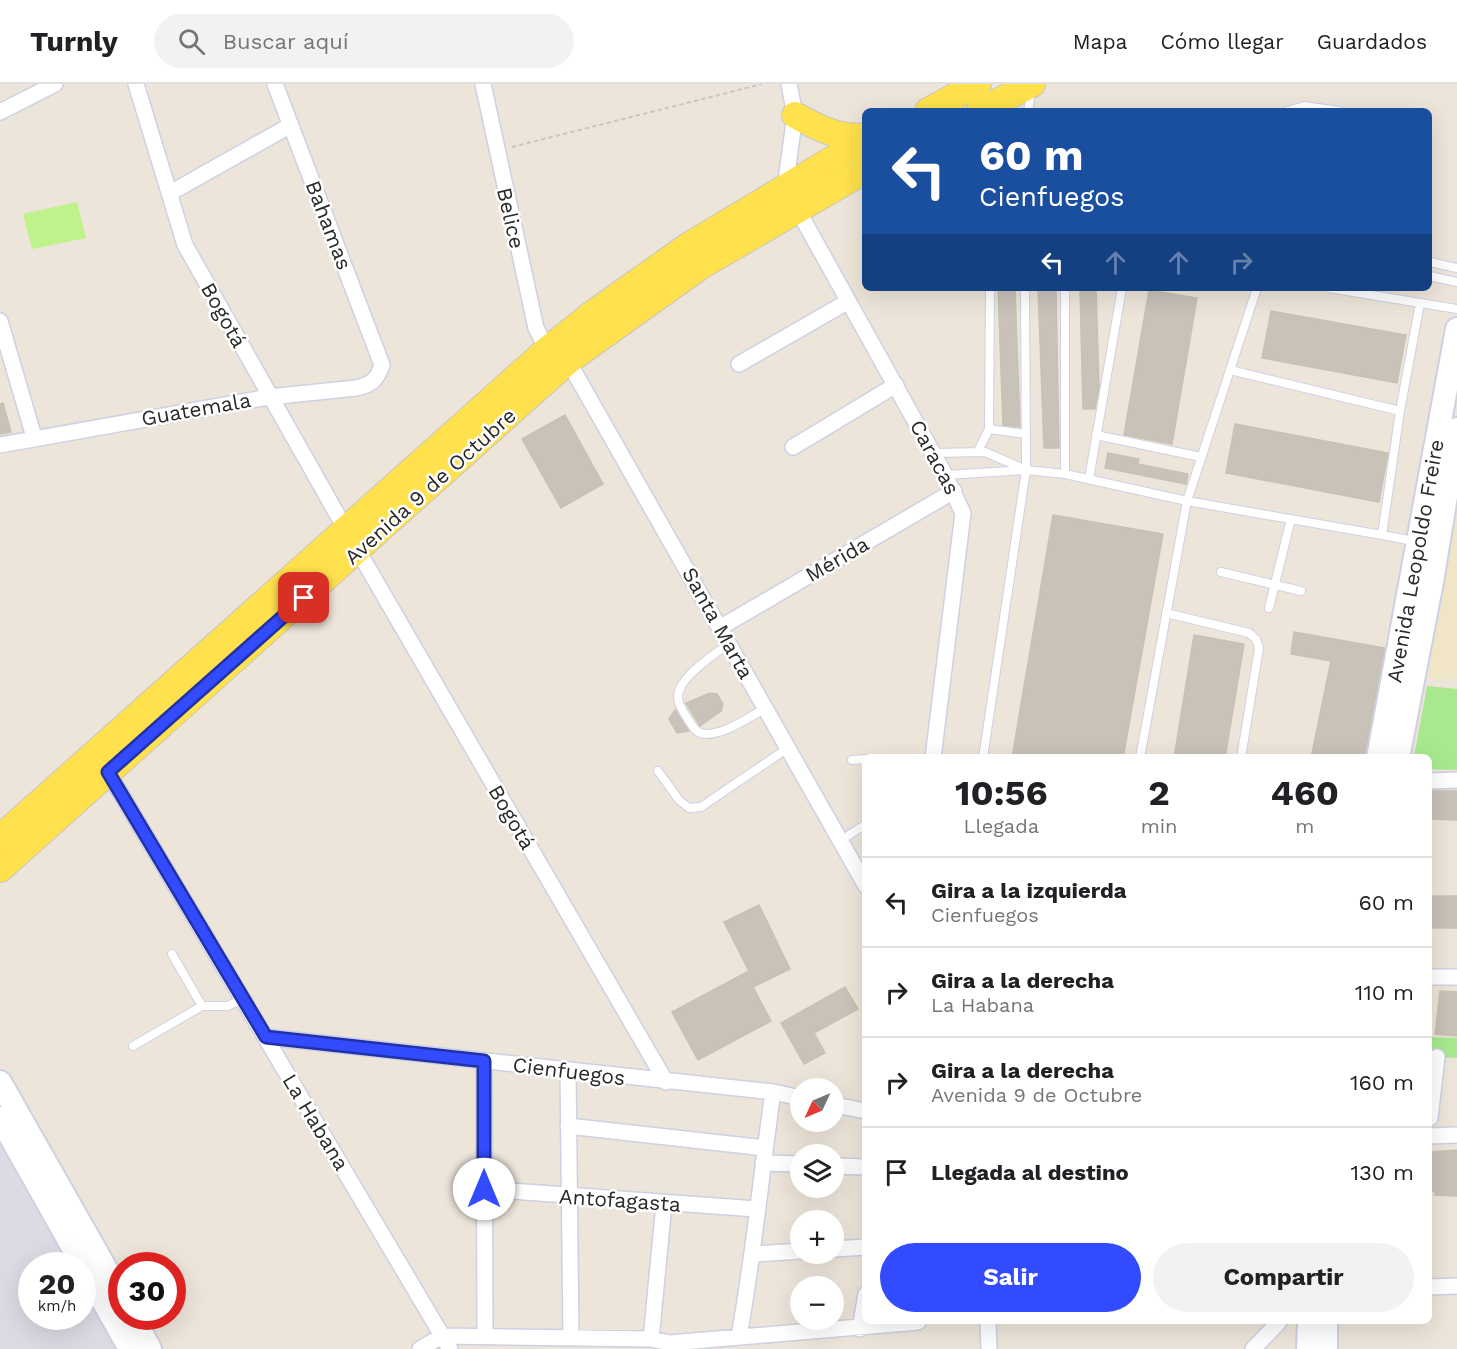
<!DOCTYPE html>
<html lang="es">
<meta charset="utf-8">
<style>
:root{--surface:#fff;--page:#f2f2f2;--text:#202124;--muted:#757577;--line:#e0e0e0;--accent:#334bff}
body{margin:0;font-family:"Work Sans",sans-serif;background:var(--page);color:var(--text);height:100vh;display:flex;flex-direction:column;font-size:22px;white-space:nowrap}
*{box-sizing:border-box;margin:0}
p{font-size:20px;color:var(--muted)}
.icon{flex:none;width:33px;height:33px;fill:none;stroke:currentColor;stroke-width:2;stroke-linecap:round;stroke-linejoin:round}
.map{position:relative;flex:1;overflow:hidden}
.panel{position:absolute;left:862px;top:670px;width:570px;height:570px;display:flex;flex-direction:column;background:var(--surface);border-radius:9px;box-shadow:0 6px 24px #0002}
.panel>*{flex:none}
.top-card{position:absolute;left:862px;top:24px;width:570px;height:183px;border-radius:9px;box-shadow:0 6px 24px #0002;background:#1a4fa0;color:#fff;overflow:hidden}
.needle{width:39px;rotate:226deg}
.buttons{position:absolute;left:790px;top:994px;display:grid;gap:12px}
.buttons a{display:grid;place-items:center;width:54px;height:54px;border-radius:50%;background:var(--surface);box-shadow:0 6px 24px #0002;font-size:30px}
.speed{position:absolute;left:18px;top:1168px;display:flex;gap:12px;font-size:30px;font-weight:700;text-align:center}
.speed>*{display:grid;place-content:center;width:78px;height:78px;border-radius:50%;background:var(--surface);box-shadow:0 6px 24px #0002;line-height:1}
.speed small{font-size:15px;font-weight:400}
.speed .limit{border:9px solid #d22;background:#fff;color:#111}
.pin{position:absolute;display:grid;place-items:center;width:51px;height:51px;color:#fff;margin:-26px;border-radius:12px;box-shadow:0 3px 9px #0006}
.me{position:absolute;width:66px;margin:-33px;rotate:0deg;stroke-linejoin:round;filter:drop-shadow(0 0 4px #0008)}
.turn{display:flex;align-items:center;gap:21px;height:126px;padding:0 18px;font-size:27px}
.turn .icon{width:78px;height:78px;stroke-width:2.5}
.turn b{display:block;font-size:42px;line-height:51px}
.lanes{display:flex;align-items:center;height:57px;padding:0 18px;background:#0003;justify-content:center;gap:30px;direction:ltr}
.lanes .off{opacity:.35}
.eta{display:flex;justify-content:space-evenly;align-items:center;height:102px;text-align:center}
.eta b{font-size:36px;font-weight:700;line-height:42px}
.cta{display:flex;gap:12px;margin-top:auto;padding:12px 18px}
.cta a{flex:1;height:69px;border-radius:36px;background:var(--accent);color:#fff;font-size:24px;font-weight:700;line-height:69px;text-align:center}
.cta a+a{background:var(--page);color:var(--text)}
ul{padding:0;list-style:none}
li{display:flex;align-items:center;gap:18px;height:90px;padding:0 18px;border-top:2px solid var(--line)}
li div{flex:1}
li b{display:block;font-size:22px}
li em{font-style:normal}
header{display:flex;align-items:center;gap:36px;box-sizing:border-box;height:84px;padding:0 30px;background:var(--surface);border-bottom:2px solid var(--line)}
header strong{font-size:28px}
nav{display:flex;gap:33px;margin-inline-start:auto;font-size:21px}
.search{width:420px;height:54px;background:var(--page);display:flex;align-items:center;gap:15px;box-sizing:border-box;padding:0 21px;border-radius:33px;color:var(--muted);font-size:22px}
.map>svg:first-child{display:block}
.industrial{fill:#dedae4;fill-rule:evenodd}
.education{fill:#f0e6c6}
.green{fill:#a8e98f}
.pitch{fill:#bef28a}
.building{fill:#c8c2b9;stroke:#c8c2b2;stroke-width:1.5}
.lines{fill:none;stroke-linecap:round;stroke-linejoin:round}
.lane-casing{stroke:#ced0e4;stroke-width:10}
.street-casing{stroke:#ced0e4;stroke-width:18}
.secondary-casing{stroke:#ced0e4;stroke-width:26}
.primary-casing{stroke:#c7c7c7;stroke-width:28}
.path{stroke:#c7c7c7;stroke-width:2;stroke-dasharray:4.5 3;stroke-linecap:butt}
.lane{stroke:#fff;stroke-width:8}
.street{stroke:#fff;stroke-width:15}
.secondary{stroke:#fff;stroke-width:22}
.primary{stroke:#fee14c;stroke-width:26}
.route-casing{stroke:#2131a6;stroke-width:15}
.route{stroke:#334bff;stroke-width:10}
.labels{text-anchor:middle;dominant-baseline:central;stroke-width:5;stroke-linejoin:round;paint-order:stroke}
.street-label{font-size:21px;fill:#292929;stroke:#fff}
</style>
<header>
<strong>Turnly</strong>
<div class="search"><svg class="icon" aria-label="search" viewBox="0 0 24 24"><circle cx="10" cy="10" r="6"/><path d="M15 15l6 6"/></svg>Buscar aquí</div>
<nav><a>Mapa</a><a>Cómo llegar</a><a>Guardados</a></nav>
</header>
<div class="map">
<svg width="1457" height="1265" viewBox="0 0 1457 1265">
<rect width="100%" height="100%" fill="#ede5d9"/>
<path class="industrial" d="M0,1037L130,1265H0ZM32,1182H82V1233H32Z"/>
<path class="education" d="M1457,429V595L1427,593Z"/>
<path class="green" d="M1427,602L1457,605V686L1430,685V674L1414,673Z
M1430,953L1457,954V974L1430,973Z"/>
<path class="pitch" d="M77,118L86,154L32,165L23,130Z"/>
<path class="building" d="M998,204H1015L1020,343L1003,341Z
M1038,204H1056L1059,364H1044Z
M1080,204H1096L1099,304L1095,325H1083Z
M1149,206L1197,214L1172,360L1124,351Z
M1271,227L1406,251L1397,299L1262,274Z
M3,319L11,348L0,350V320Z
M565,331L603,400L561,424L522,355Z
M1235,340L1388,369L1379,418L1226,389Z
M1108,369L1139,375L1138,380L1188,390L1186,400L1105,384Z
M1053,431L1163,450L1123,674H1012Z
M1294,548L1385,564L1364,674H1311L1331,577L1291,570Z
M1194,551L1244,560L1225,674H1174Z
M710,609L717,610L723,620L721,627L700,642L686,619Z
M675,626L684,640L689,647L677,649L669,635Z
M1430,707H1457V736L1430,735Z
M1430,812H1457V844H1430Z
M759,821L790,885L753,903L771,937L698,976L672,928L749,887L724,838Z
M845,903L858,925L814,949L825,969L804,980L781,939Z
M1440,907L1457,908V952L1435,950Z
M1457,1066V1112L1435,1111V1108L1430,1107V1068Z"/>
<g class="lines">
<g class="lane-casing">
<path id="lane" d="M1028,27L1030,15
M1287,27L1304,22L1340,27
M1430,178L1457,184
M1430,192L1457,198
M1065,204V390
M1329,204L1457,225
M1400,327L1420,219
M989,345L1026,350
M1096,351L1201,373
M978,367L989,345L990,204
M933,369L985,368L1026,386L1065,390L1187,417L1382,451L1400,327L1230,286
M945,391L1025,386
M1089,395L1122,204
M1382,451L1414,457
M1221,488L1301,507
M1269,524L1291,435
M1166,529L1249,549L1256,555L1259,564L1241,674
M730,559C716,569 684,590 679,607C675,618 684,628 689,637C694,644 697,650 706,650C726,650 749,633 766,624
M983,674L1026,386L1025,204
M1140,674L1187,417L1257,204
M852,676L866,675
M658,687L679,716L689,724L701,723L788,664
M840,757L866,740
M172,870L202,922
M133,962L202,922H228L243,914"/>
</g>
<g class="street-casing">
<path id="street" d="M136,0L185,161L346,446L666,998
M483,0L536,244L547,266
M789,0L795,31L785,103L945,391L963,429L933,674
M0,28L55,0
M170,109L291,41
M0,237L34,353
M568,277L866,802
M739,280L847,218
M0,361L269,313L356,304C371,301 377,296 382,281L275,0
M793,363L896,301
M721,543L954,407
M108,688L450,1265
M1430,697L1457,696
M1430,893H1457
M266,953L773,1008L801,1014
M484,977L485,1253
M568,986L571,1254
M834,1021L866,1027
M1430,1034L1437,973
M568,1042L765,1064
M1430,1052L1457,1051
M763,1079L801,1080
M834,1082L866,1083
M485,1105L756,1125
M834,1165L866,1163
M754,1170L801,1167
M1430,1203L1457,1202
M988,1238L989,1265
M860,1245L866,1210
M739,1252C754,1171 761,1090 773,1008
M651,1255L664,1120
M420,1265L442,1252L651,1255L670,1259L918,1238
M1253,1265L1279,1238"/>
</g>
<g class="secondary-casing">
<path id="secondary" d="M1378,674L1457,245
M1398,674L1432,498L1457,345
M0,998L122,1213
M0,1034L130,1265
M133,1233L150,1265
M1326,1238V1265
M1308,1265L1309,1238"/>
</g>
<g class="primary-casing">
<path id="primary" d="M928,27L978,0
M980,27L1032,0
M795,31C818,44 839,55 866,52
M0,754L547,266L592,230L688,162L846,67L866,59
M0,785L568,277L701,182L866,86"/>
</g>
<path class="path" d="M512,63L762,0"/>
<use href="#lane" class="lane"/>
<use href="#street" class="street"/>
<use href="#secondary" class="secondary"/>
<use href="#primary" class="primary"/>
</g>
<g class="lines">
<g class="route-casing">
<path id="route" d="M304,514L108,688L266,953L484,977V1105"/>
</g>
<use href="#route" class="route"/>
</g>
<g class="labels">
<g class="street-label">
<text transform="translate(511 134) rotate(77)">Belice</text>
<text transform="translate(329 141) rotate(69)">Bahamas</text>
<text transform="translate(224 231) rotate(61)">Bogotá</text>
<text transform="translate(196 325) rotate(-10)">Guatemala</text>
<text transform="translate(935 373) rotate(62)">Caracas</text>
<text transform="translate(430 402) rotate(-42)">Avenida 9 de Octubre</text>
<text transform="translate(837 475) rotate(-30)">Mérida</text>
<text transform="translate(1415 477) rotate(-80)">Avenida Leopoldo Freire</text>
<text transform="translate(718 539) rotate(61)">Santa Marta</text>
<text transform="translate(512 733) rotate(60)">Bogotá</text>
<text transform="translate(569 987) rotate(7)">Cienfuegos</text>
<text transform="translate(316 1038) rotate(59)">La Habana</text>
<text transform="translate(620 1116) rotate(4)">Antofagasta</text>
</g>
</g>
</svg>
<div class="buttons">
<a><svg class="needle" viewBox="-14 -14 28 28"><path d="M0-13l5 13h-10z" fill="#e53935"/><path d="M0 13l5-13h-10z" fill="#757577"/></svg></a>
<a><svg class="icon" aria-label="layers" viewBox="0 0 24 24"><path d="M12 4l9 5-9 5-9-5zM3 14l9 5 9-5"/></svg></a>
<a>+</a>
<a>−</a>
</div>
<div class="speed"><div>20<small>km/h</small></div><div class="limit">30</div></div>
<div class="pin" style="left:304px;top:514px;background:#d93025"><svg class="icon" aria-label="arrive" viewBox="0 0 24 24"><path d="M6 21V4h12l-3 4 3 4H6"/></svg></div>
<svg class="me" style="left:484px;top:1105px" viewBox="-20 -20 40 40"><circle r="19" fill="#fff"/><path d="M0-13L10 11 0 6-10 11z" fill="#334bff"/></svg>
<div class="top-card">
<div class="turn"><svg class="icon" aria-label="left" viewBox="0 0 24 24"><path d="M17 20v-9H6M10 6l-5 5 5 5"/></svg><div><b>60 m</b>Cienfuegos</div></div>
<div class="lanes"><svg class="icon" aria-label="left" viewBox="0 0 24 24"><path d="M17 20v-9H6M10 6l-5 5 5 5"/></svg><svg class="icon off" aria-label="ahead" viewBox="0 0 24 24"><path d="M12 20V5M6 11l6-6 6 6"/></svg><svg class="icon off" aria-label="ahead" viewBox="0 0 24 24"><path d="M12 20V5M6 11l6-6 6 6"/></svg><svg class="icon off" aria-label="right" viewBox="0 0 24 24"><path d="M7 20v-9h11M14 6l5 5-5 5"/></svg></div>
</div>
<section class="panel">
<div class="eta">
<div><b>10:56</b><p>Llegada</p></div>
<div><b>2</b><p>min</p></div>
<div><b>460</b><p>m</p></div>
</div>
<ul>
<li><svg class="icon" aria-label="left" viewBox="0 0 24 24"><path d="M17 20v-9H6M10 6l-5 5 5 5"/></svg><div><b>Gira a la izquierda</b><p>Cienfuegos</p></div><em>60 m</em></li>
<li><svg class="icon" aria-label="right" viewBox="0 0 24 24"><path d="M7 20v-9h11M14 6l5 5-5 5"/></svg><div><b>Gira a la derecha</b><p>La Habana</p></div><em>110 m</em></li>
<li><svg class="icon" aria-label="right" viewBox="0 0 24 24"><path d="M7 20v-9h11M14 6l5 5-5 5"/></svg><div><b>Gira a la derecha</b><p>Avenida 9 de Octubre</p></div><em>160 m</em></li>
<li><svg class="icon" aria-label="arrive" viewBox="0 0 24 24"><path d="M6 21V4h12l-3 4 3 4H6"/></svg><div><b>Llegada al destino</b></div><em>130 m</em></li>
</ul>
<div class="cta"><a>Salir</a><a>Compartir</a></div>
</section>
</div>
